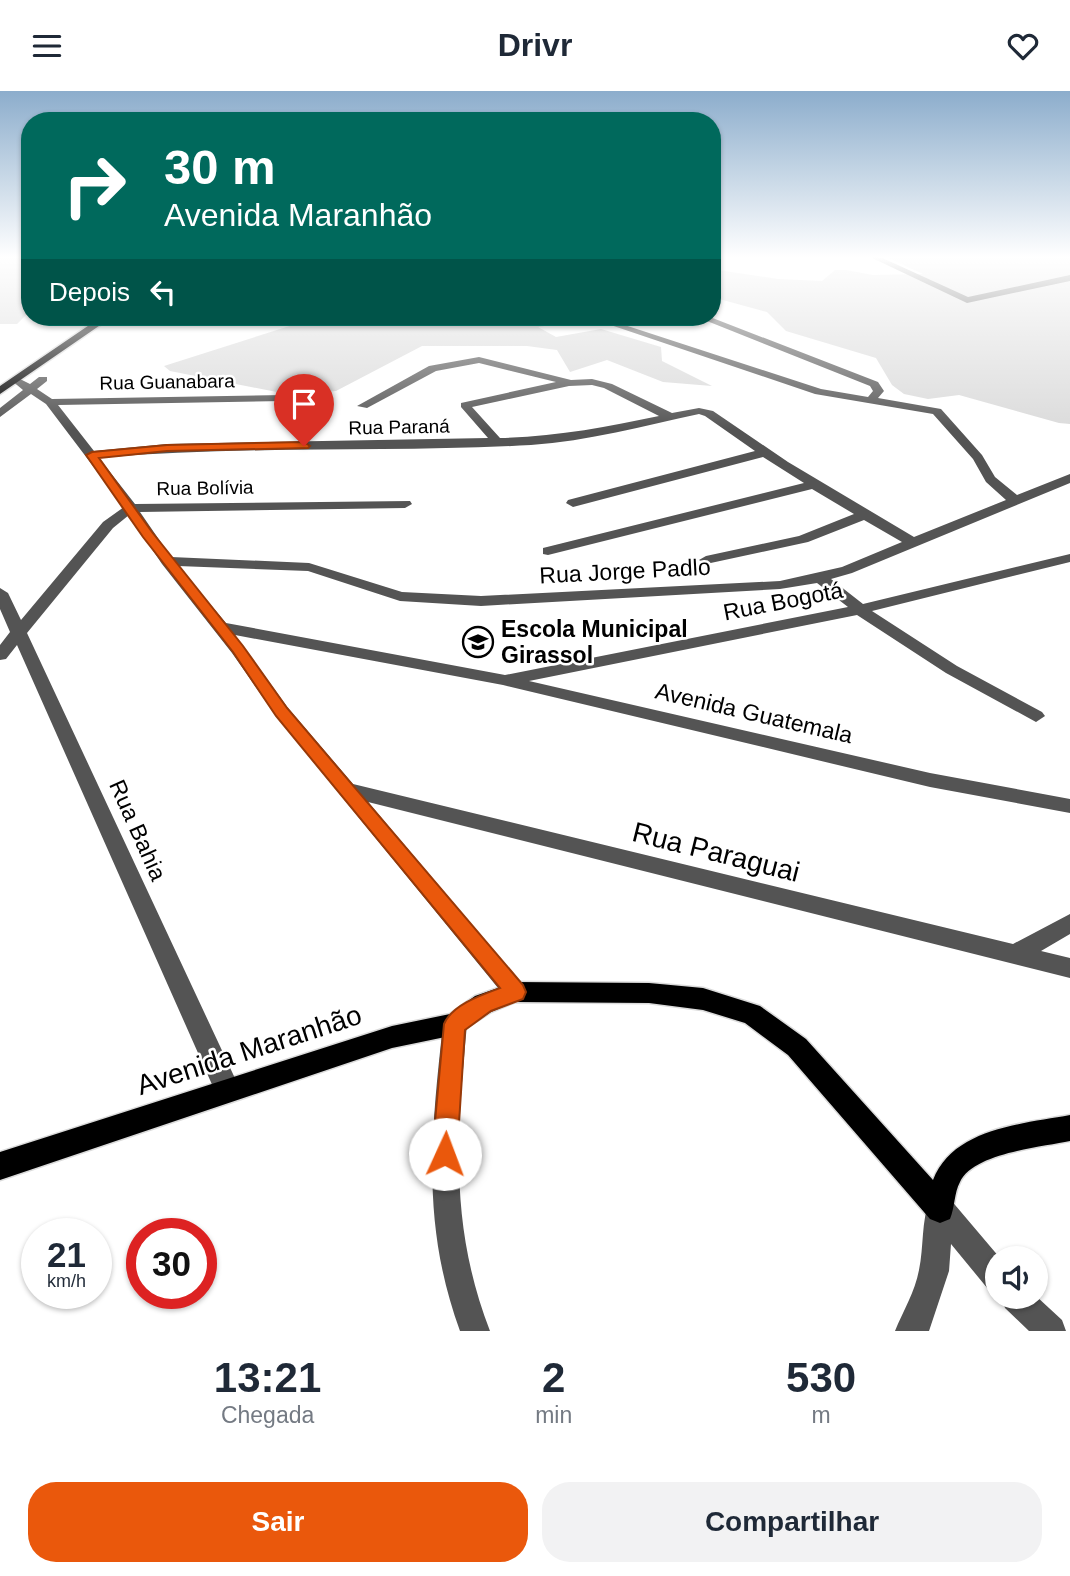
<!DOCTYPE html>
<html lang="pt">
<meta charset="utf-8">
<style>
:root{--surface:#fff;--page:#f2f2f3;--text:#1f2937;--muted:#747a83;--accent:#ea580c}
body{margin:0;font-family:Helvetica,sans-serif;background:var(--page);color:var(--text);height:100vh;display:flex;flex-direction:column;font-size:26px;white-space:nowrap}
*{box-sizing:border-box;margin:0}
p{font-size:23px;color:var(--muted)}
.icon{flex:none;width:38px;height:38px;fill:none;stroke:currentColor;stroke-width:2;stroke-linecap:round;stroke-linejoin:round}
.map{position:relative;height:1240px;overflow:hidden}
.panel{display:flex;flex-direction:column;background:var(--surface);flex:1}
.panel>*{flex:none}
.guide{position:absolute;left:21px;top:21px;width:700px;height:214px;border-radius:28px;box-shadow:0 2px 5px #0004;background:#00695c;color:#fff;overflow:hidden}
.controls{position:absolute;left:985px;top:1155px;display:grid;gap:14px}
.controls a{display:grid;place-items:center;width:63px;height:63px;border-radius:50%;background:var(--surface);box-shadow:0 2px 5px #0004;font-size:35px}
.speed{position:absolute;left:21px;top:1127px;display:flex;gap:14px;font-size:35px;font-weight:700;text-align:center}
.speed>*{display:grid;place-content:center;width:91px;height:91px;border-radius:50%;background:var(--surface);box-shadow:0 2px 5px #0004;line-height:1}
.speed small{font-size:18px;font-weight:400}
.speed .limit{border:10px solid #d22;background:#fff;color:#111}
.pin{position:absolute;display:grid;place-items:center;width:60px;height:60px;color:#fff;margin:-72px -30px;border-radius:50% 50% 50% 0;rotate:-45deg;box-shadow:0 0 7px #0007}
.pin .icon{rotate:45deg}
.me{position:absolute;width:77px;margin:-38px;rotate:2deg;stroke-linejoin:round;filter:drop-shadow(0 0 5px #0008)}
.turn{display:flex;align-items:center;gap:24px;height:147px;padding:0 28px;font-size:32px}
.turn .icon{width:91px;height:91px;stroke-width:2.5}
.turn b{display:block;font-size:49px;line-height:60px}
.then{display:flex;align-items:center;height:66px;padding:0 28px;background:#0003;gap:14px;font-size:26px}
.eta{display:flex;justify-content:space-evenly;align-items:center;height:119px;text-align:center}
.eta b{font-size:42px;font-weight:600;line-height:49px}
.cta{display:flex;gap:14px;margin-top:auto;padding:14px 28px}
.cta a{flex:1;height:80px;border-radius:28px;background:var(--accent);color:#fff;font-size:28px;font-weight:600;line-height:80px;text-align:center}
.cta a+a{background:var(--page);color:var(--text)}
header{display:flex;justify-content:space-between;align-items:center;height:91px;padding:0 28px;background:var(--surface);font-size:32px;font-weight:600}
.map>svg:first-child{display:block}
.green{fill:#dbdbdb}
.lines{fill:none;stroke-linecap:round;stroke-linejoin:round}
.major-casing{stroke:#dbdbdb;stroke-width:3}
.minor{fill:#545454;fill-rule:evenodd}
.major{fill:#000;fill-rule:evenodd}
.route{fill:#ea580c;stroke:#983908;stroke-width:2}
.labels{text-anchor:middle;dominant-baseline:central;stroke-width:5;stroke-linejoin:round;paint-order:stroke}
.far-street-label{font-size:19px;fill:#000;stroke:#fff}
.street-label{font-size:23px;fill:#000;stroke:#fff}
.poi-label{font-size:23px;font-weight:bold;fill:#000;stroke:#fff;text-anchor:start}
.near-street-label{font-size:28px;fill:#000;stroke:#fff}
</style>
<header><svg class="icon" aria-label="menu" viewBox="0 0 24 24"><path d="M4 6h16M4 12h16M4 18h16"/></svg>Drivr<svg class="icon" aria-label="heart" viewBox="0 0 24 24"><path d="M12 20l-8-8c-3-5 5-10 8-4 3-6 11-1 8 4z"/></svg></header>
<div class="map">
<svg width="1070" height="1240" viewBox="0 0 1070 1240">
<rect width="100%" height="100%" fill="#fff"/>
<path class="green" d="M0,165H30V220L17,233H0Z
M884,165H1070V333L1059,332L959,304L928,308L904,303L892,294L876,267L786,240L767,221L712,206V178L778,188L822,190L835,179H846L873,184L923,183Z
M318,226H569L576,230L538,236L556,246L601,238L661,256L662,270L712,295L663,291L607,269L570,281L557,259L527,255H422L336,300L292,304L170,280L164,275Z"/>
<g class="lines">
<g class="major-casing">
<path id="major" d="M101,226H112L0,303V295Z
M515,891L649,892L703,897L760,915L806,948L933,1089C953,1037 1022,1033 1070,1024V1050C1042,1056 973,1062 960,1091C954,1102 955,1116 950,1128L940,1132L930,1128L788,964L745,932L703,919L649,912L515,911L491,921L455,944L392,957L0,1089V1061L392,935L450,923L475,905Z"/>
</g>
<path class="minor" d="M868,165H878L968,206L1070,184V190L967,212Z
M587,226H600L821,298L868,306L873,300L870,295L697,226H710L878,291L884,300L878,307L941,318L982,364L995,386L1017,404L1070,383V392L852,482L831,488L863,513L1070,463V471L872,520L957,575L1042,621L1045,625L1036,631L946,582L857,524L529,590L930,682L1070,708V722L930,696L503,594L235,544L288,617L353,693L1013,853L1070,823V843L1041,860L1070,867V887L368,711L523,894L527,901L523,908L515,911L507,908L276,625L232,562L162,473L129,424L113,437L27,542L240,998L236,1007L227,1010L218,1007L17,554L6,568L0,569V554L10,541L0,518V497L8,502L21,529L103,431L124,416L46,313L31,303L0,326V317L23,299L11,289L16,286L30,293L39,286H47V290L37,298L52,308L284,304L289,307L284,310L58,314L94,360L167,353L488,347L461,316V312L556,291L479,272L436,280L367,317L357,315L429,275L479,266L571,289L592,288L612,293L672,322L699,317L713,320L788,371L914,446L1006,409L986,391L973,368L933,323L815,303ZM592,294L604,297L659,325C607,336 554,346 500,347L472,316L569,295ZM699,323L705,325L755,360L568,409L566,412L573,416L763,366L804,392L543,457V463L548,464L812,398L854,423L799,445L706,465L699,469L706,473L808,451L864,429L902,451L842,476L780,490L481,505L402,501L309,472L171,466L140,421L405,417L412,413L410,410L135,413L99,367C243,354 387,362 531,354C588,350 644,335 699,323ZM178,475L308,480L400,510L481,515L780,498L817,492L848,516L505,584L226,532Z
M455,922L464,925L467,933C457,1044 449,1134 490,1240H460C421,1133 431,1043 443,933L446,925Z
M940,1104L950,1108L1000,1167H998V1203L988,1198L951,1153L949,1180L929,1240H895C903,1220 915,1201 919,1179C924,1156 921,1130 930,1108Z
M1036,1205L1062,1229L1066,1240H1029L1005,1217L1001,1206Z"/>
<use href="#major" class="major"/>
</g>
<linearGradient id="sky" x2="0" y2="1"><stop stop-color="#8cadcc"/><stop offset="0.49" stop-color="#fff"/><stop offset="1" stop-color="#fff" stop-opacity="0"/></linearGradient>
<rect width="1070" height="339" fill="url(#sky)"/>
<path class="route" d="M304,351L310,355L308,357L167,360L99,367L152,441L243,555L287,617L523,894L526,901L523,908L491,920L465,939L457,1063L453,1071L445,1075L436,1071L432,1063L444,933C452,914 481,904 500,897L276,625L233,561L143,446L86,364L92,361L167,354Z"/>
<defs>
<g id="school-ring" transform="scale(1.575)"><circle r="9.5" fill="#fff" stroke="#000" stroke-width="1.5"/><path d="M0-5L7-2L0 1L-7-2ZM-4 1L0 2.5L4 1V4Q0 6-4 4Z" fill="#000"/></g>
</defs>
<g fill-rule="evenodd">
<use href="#school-ring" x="478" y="551"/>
</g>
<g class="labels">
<g class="far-street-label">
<text transform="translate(167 291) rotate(-1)">Rua Guanabara</text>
<text transform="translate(399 336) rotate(-1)">Rua Paraná</text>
<text transform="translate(205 397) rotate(-1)">Rua Bolívia</text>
</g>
<g class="street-label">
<text transform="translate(625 480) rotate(-3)">Rua Jorge Padlo</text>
<text transform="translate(783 510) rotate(-11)">Rua Bogotá</text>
<text transform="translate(754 622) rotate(13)">Avenida Guatemala</text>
<text transform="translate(138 739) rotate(66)">Rua Bahia</text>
</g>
<g class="poi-label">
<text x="501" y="538">Escola Municipal<tspan x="501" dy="26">Girassol</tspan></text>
</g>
<g class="near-street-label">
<text transform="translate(716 761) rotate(14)">Rua Paraguai</text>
<text transform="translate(249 959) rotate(-18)">Avenida Maranhão</text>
</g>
</g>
</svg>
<div class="controls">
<a><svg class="icon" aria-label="sound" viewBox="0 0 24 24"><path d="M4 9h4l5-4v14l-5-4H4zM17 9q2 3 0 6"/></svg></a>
</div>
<div class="speed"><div>21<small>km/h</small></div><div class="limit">30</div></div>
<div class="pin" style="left:304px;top:355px;background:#d93025"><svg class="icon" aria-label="arrive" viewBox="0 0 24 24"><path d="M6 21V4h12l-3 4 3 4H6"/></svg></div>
<svg class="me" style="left:445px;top:1063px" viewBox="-20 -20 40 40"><circle r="19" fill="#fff"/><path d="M0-13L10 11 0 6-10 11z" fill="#ea580c"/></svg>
<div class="guide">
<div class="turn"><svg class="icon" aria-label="right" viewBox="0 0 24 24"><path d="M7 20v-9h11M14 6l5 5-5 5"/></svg><div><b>30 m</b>Avenida Maranhão</div></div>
<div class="then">Depois<svg class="icon" aria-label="left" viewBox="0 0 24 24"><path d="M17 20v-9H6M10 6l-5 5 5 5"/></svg></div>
</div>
</div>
<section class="panel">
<div class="eta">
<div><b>13:21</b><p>Chegada</p></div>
<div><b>2</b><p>min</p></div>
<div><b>530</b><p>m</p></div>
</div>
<div class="cta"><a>Sair</a><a>Compartilhar</a></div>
</section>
